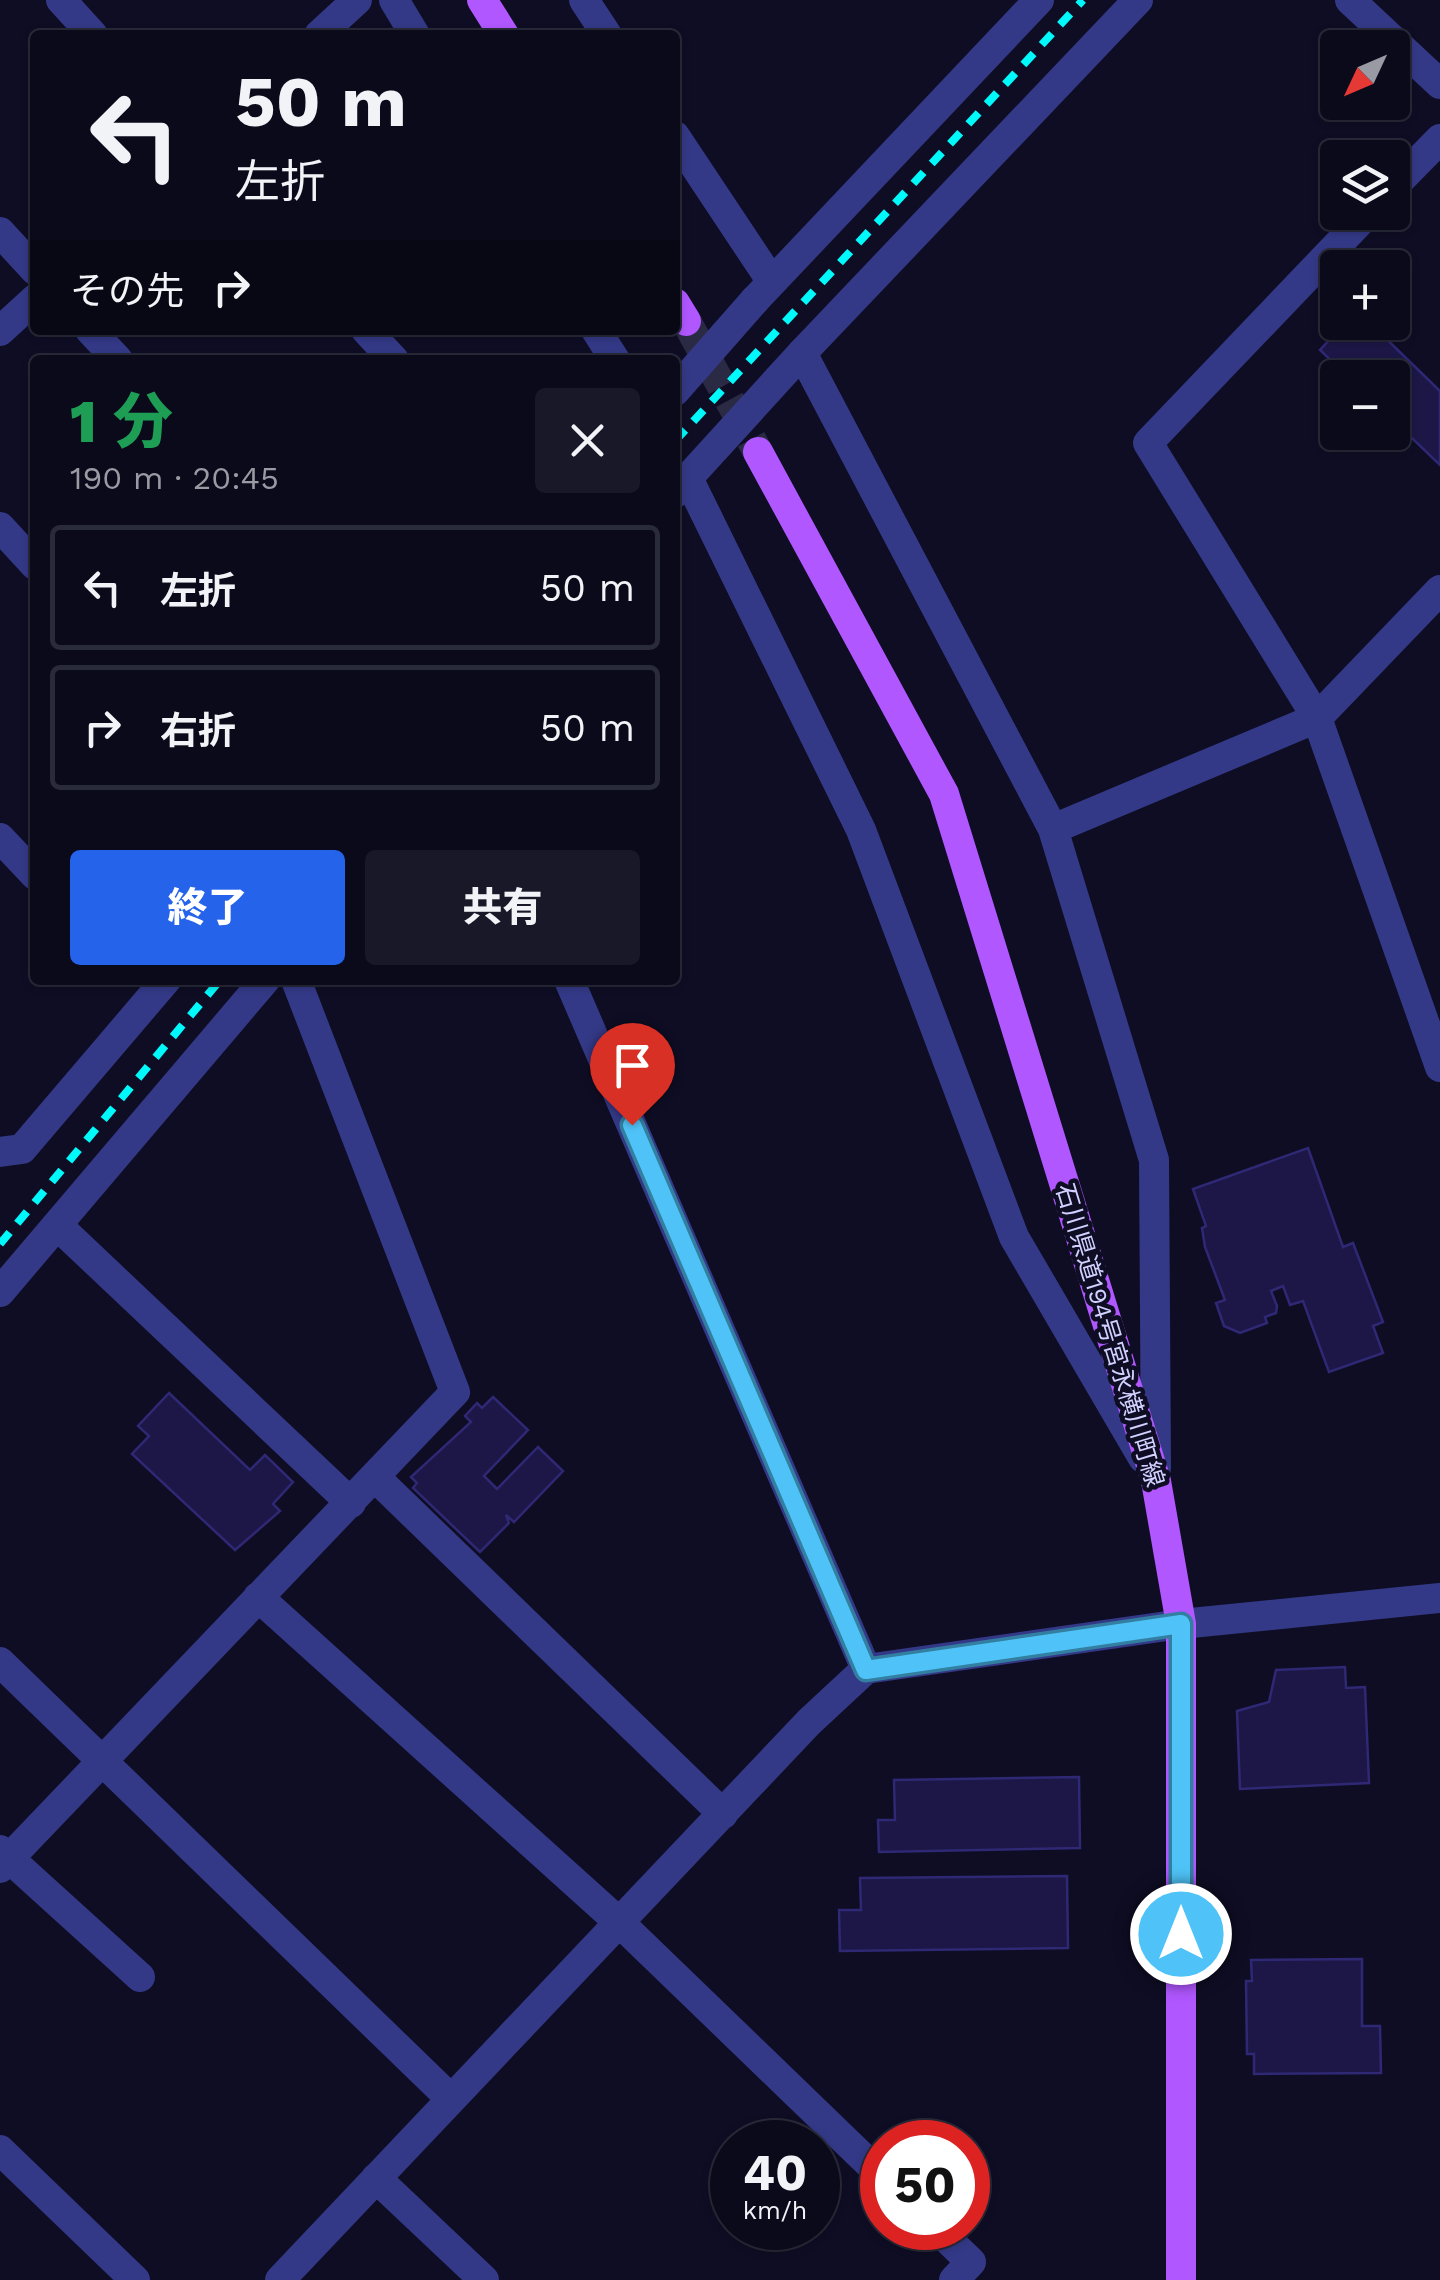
<!DOCTYPE html>
<html lang="ja">
<meta charset="utf-8">
<style>
:root{--surface:#0a0a1b;--page:#181828;--text:#f1f3f6;--muted:#999aa3;--line:#2a2b3a;--accent:#2563eb}
body{margin:0;font-family:"Work Sans","Noto Sans JP",sans-serif;background:var(--page);color:var(--text);height:100vh;display:flex;flex-direction:column;font-size:38px;white-space:nowrap}
*{box-sizing:border-box;margin:0}
p{font-size:32px;color:var(--muted)}
.icon{flex:none;width:55px;height:55px;fill:none;stroke:currentColor;stroke-width:2;stroke-linecap:round;stroke-linejoin:round}
.map{position:relative;flex:1;overflow:hidden}
.drawer{position:absolute;left:30px;top:355px;width:650px;height:630px;display:flex;flex-direction:column;background:var(--surface);border-radius:10px;box-shadow:0 2px 8px #0004,0 0 0 2px var(--line)}
.drawer>*{flex:none}
.hud{position:absolute;left:30px;top:30px;width:650px;height:305px;border-radius:10px;box-shadow:0 2px 8px #0004,0 0 0 2px var(--line);background:#0a0a1b;color:var(--text);overflow:hidden}
.needle{width:65px;rotate:226deg}
.fabs{position:absolute;left:1320px;top:30px;display:grid;gap:20px}
.fabs a{display:grid;place-items:center;width:90px;height:90px;border-radius:10px;background:var(--surface);box-shadow:0 2px 8px #0004,0 0 0 2px var(--line);font-size:50px}
.speed{position:absolute;left:710px;top:2120px;display:flex;gap:20px;font-size:50px;font-weight:700;text-align:center}
.speed>*{display:grid;place-content:center;width:130px;height:130px;border-radius:50%;background:var(--surface);box-shadow:0 2px 8px #0004,0 0 0 2px var(--line);line-height:1}
.speed small{font-size:25px;font-weight:400}
.speed .limit{border:15px solid #d22;background:#fff;color:#111}
.pin{position:absolute;display:grid;place-items:center;width:85px;height:85px;color:#fff;margin:-102px -42px;border-radius:50% 50% 50% 0;rotate:-45deg;box-shadow:0 0 10px #0007}
.pin .icon{rotate:45deg}
.me{position:absolute;width:110px;margin:-55px;rotate:0deg;stroke-linejoin:round;filter:drop-shadow(0 0 8px #0008)}
.turn{display:flex;align-items:center;gap:35px;height:210px;padding:0 40px;font-size:45px}
.turn .icon{width:130px;height:130px;stroke-width:2.5}
.turn b{display:block;font-size:70px;line-height:85px}
.then{display:flex;align-items:center;height:95px;padding:0 40px;background:#0003;gap:20px;font-size:38px}
.round{display:grid;place-items:center;flex:none;width:105px;height:105px;border-radius:10px;background:var(--page)}
.overview{display:flex;align-items:center;justify-content:space-between;height:170px;padding:0 40px}
h1{font-size:60px;font-weight:800;line-height:75px;color:#1e9e55}
.action{display:flex;gap:20px;margin-top:auto;padding:20px 40px}
.action a{flex:1;height:115px;border-radius:10px;background:var(--accent);color:#fff;font-size:40px;font-weight:800;line-height:115px;text-align:center}
.action a+a{background:var(--page);color:var(--text)}
ul{padding:0;list-style:none}
li{display:flex;align-items:center;gap:30px;height:125px;margin:0 20px 15px;padding:0 20px;border:5px solid var(--line);border-radius:10px}
li div{flex:1}
li b{display:block;font-size:38px}
li em{font-style:normal}
.map>svg:first-child{display:block}
.building{fill:#1c1747;stroke:#2f2874;stroke-width:2.5}
.lines{fill:none;stroke-linecap:round;stroke-linejoin:round}
.major-tunnel{stroke:#2b2a45;stroke-width:30;stroke-dasharray:30 15;stroke-linecap:butt}
.minor{stroke:#343987;stroke-width:30}
.major{stroke:#b057ff;stroke-width:30}
.rail{stroke:#00fafb;stroke-width:8;stroke-dasharray:15 12;stroke-linecap:butt}
.minor-bridge{stroke:#343987;stroke-width:30}
.route-casing{stroke:#337fa1;stroke-width:25}
.route{stroke:#4fc3f7;stroke-width:18}
.labels{text-anchor:middle;dominant-baseline:central;stroke-width:9;stroke-linejoin:round;paint-order:stroke}
.street-label{font-size:25px;fill:#d1d0ff;stroke:#0e0d24}
</style>
<div class="map">
<svg width="1440" height="2280" viewBox="0 0 1440 2280">
<rect width="100%" height="100%" fill="#0e0d24"/>
<path class="building" d="M1346,322H1369L1440,391V465L1392,419V378H1349L1320,350Z
M1308,1148L1343,1247L1353,1243L1383,1322L1373,1326L1383,1353L1329,1372L1303,1301L1290,1305L1283,1286L1271,1291L1277,1306L1276,1313L1265,1317L1267,1323L1240,1333L1224,1326L1216,1303L1225,1300L1205,1247L1202,1228L1206,1226L1193,1189Z
M169,1393L250,1470L265,1455L293,1482L273,1504L280,1511L235,1550L132,1454L149,1436L138,1426Z
M493,1397L528,1430L484,1476L497,1489L538,1447L563,1471L514,1522L506,1515L509,1523L480,1552L413,1488L417,1483L411,1477L471,1422L465,1416L477,1403L482,1408Z
M1345,1667L1346,1688L1365,1687L1369,1783L1240,1789L1237,1711L1269,1702L1276,1670Z
M1079,1777L1080,1848L879,1852L878,1820H895L894,1780Z
M1067,1876L1068,1948L840,1951L839,1910H861L860,1878Z
M1362,1959V2026H1380L1381,2073L1254,2074V2054H1247L1246,1981H1252L1251,1960Z"/>
<g class="lines">
<path class="major-tunnel" d="M686,321L758,452"/>
<path class="minor" d="M61,0L93,35
M394,0L415,35
M584,0L607,35
M1138,0L802,353L1053,829L1154,1160L1156,1468
M1350,0L1440,84
M319,35L357,0
M675,136L772,282
M1392,188L1440,139
M1369,212L1148,443L1317,718L1440,1067
M0,232L35,270
M755,300L1039,0
M90,330L118,360
M366,330L394,360
M596,330L615,360
M0,331L35,299
M675,493L688,478L861,830L1014,1237L1143,1458
M0,527L35,565
M1053,829L1317,718L1440,590
M0,838L35,875
M569,980L866,1669
M0,1152L22,1149L166,980
M57,1225L351,1503
M0,1292L265,980
M376,1478L723,1814
M258,1597L621,1924L882,2176
M0,1662L451,2099
M0,1850L140,1977
M0,1868L455,1392L296,980
M0,2150L135,2280
M376,2178L484,2280
M936,2228L971,2262L954,2280
M280,2280L809,1722L866,1669L1181,1624L1440,1598"/>
<path class="major" d="M482,0L504,35
M675,303L686,321
M758,452L944,794L1156,1481L1181,1624V2280"/>
<path class="rail" d="M675,441L1083,0
M0,1244L220,980"/>
<path class="minor-bridge" d="M675,391L755,300
M688,478L802,353"/>
</g>
<g class="lines">
<g class="route-casing">
<path id="route" d="M632,1125L866,1670L1181,1624V1934"/>
</g>
<use href="#route" class="route"/>
</g>
<g class="labels">
<g class="street-label">
<text transform="translate(1110 1335) rotate(73)">石川県道194号宮永横川町線</text>
</g>
</g>
</svg>
<div class="fabs">
<a><svg class="needle" viewBox="-14 -14 28 28"><path d="M0-13l5 13h-10z" fill="#e53935"/><path d="M0 13l5-13h-10z" fill="#999aa3"/></svg></a>
<a><svg class="icon" aria-label="layers" viewBox="0 0 24 24"><path d="M12 4l9 5-9 5-9-5zM3 14l9 5 9-5"/></svg></a>
<a>+</a>
<a>−</a>
</div>
<div class="speed"><div>40<small>km/h</small></div><div class="limit">50</div></div>
<div class="pin" style="left:632px;top:1125px;background:#d93025"><svg class="icon" aria-label="arrive" viewBox="0 0 24 24"><path d="M6 21V4h12l-3 4 3 4H6"/></svg></div>
<svg class="me" style="left:1181px;top:1934px" viewBox="-20 -20 40 40"><circle r="17" fill="#4fc3f7" stroke="#fff" stroke-width="3"/><path d="M0-11L8 9 0 5-8 9z" fill="#fff"/></svg>
<div class="hud">
<div class="turn"><svg class="icon" aria-label="left" viewBox="0 0 24 24"><path d="M17 20v-9H6M10 6l-5 5 5 5"/></svg><div><b>50 m</b>左折</div></div>
<div class="then">その先<svg class="icon" aria-label="right" viewBox="0 0 24 24"><path d="M7 20v-9h11M14 6l5 5-5 5"/></svg></div>
</div>
<section class="drawer">
<div class="overview"><div><h1>1 分</h1><p>190 m · 20:45</p></div><a class="round"><svg class="icon" aria-label="close" viewBox="0 0 24 24"><path d="M6 6l12 12M18 6L6 18"/></svg></a></div>
<ul>
<li><svg class="icon" aria-label="left" viewBox="0 0 24 24"><path d="M17 20v-9H6M10 6l-5 5 5 5"/></svg><div><b>左折</b></div><em>50 m</em></li>
<li><svg class="icon" aria-label="right" viewBox="0 0 24 24"><path d="M7 20v-9h11M14 6l5 5-5 5"/></svg><div><b>右折</b></div><em>50 m</em></li>
</ul>
<div class="action"><a>終了</a><a>共有</a></div>
</section>
</div>
